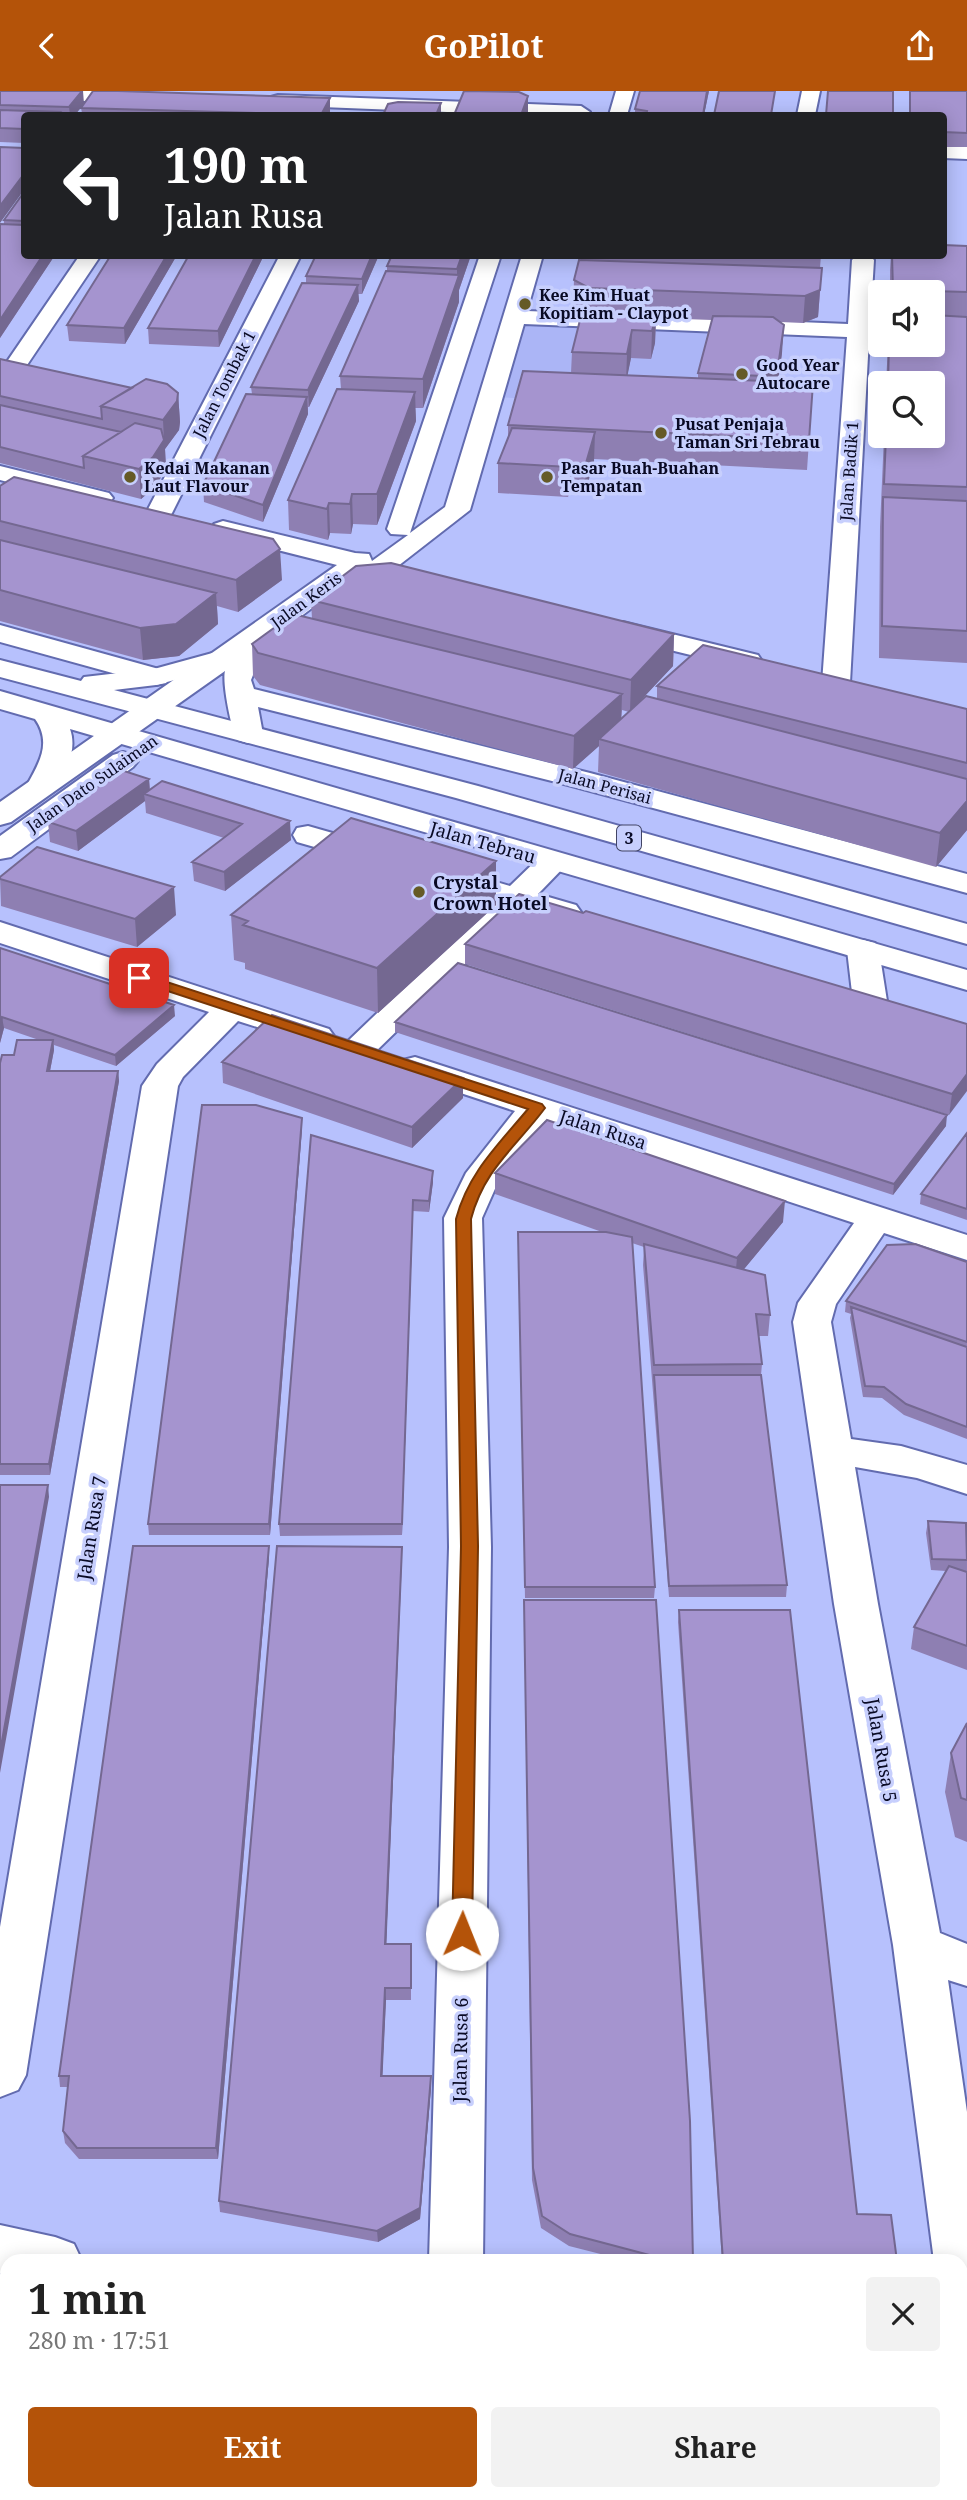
<!DOCTYPE html>
<meta charset="utf-8">
<style>
:root{--surface:#fff;--page:#f2f2f2;--text:#222;--muted:#767676;--accent:#b45309}
body{margin:0;font-family:"Noto Serif",serif;background:var(--page);color:var(--text);height:100vh;display:flex;flex-direction:column;font-size:26px;white-space:nowrap}
*{box-sizing:border-box;margin:0}
p{font-size:23px;color:var(--muted)}
.icon{flex:none;width:38px;height:38px;fill:none;stroke:currentColor;stroke-width:2;stroke-linecap:round;stroke-linejoin:round}
.map{position:relative;flex:1;overflow:hidden}
.side{position:absolute;left:0px;top:2163px;width:968px;height:247px;display:flex;flex-direction:column;background:var(--surface);border-radius:21px 21px 0 0;box-shadow:0 4px 18px #0003}
.side>*{flex:none}
.top-card{position:absolute;left:21px;top:21px;width:926px;height:147px;border-radius:7px;box-shadow:0 4px 18px #0003;background:#202124;color:#fff;overflow:hidden}
.buttons{position:absolute;left:868px;top:189px;display:grid;gap:14px}
.buttons a{display:grid;place-items:center;width:77px;height:77px;border-radius:7px;background:var(--surface);box-shadow:0 4px 18px #0003;font-size:35px}
.pin{position:absolute;display:grid;place-items:center;width:60px;height:60px;color:#fff;margin:-30px;border-radius:14px;box-shadow:0 4px 10px #0006}
.me{position:absolute;width:77px;margin:-38px;rotate:1deg;stroke-linejoin:round;filter:drop-shadow(0 0 5px #0008)}
.turn{display:flex;align-items:center;gap:24px;height:147px;padding:0 28px;font-size:32px}
.turn .icon{width:91px;height:91px;stroke-width:2.5}
.turn b{display:block;font-size:49px;line-height:60px}
.round{display:grid;place-items:center;flex:none;width:74px;height:74px;border-radius:7px;background:var(--page)}
.summary{display:flex;align-items:center;justify-content:space-between;height:119px;padding:0 28px}
h1{font-size:42px;font-weight:700;line-height:52px}
.action{display:flex;gap:14px;margin-top:auto;padding:14px 28px}
.action a{flex:1;height:80px;border-radius:7px;background:var(--accent);color:#fff;font-size:28px;font-weight:700;line-height:80px;text-align:center}
.action a+a{background:var(--page);color:var(--text)}
header{display:flex;justify-content:space-between;align-items:center;height:91px;padding:0 28px;background:var(--accent);color:#fff;font-size:32px;font-weight:700}
.map>svg:first-child{display:block}
.built{fill:#abb5f6}
.lines{fill:none;stroke-linecap:round;stroke-linejoin:round}
.minor-casing{stroke:#626baf;stroke-width:4}
.highway-casing{stroke:#626baf;stroke-width:4}
.minor{fill:#fff;fill-rule:evenodd}
.highway{fill:#fff;fill-rule:evenodd}
.wall{fill:#8e7fb2;fill-rule:evenodd}
.shaded-wall{fill:#746891}
.building{fill:#a594cf;stroke:#746891;stroke-width:2}
.route{fill:#b45309;stroke:#753606;stroke-width:2}
.poi-dot{fill:#655a26;stroke:#c7cffd;stroke-width:2.5}
.labels{text-anchor:middle;dominant-baseline:central;stroke-width:7;stroke-linejoin:round;paint-order:stroke}
.far-poi-label{font-size:16px;font-weight:bold;fill:#090a24;stroke:#c7cffd;text-anchor:start}
.far-street-label{font-size:16px;fill:#090a24;stroke:#c7cffd}
.shield{fill:#c7cffd;stroke:#424565;stroke-width:2}
.shield-label{font-size:16px;font-weight:bold;fill:#090a24}
.street-label{font-size:18px;fill:#090a24;stroke:#c7cffd}
.poi-label{font-size:18px;font-weight:bold;fill:#090a24;stroke:#c7cffd;text-anchor:start}
</style>
<header><svg class="icon" aria-label="back" viewBox="0 0 24 24"><path d="M15 5l-7 7 7 7"/></svg>GoPilot<svg class="icon" aria-label="share" viewBox="0 0 24 24"><path d="M12 15V3M7 8l5-5 5 5M5 13v7h14v-7"/></svg></header>
<div class="map">
<svg width="967" height="2409" viewBox="0 0 967 2409">
<rect width="100%" height="100%" fill="#b7c1fd"/>
<path class="built" d="M515,226L709,234L691,315L491,306Z"/>
<g class="lines">
<g class="minor-casing">
<path id="minor" d="M0,0H141L150,6L141,12L0,7Z
M616,0H634L627,24H609Z
M802,0H820L815,24H797Z
M278,4L581,15L590,21L588,24H523L271,14L269,10L271,6Z
M943,55L967,56V68L943,67Z
M80,164H101L23,280H7L4,275Z
M280,164H301L172,422L168,427L159,430L150,427L146,422Z
M480,164H501L410,442L445,416L522,164H543L527,220L848,233L852,169L856,165H870L874,169L870,234H880V248L869,247L850,592L846,598L836,600L826,598L822,592L847,246L524,233L470,419L353,510L344,512L335,510L332,502L292,532L305,533L309,539L305,545L255,579L251,589L254,598L590,682L967,783V802L568,694L258,616L263,643L258,649L248,652L238,649C231,640 222,591 225,580L11,731L0,734V711L337,474L214,443L210,438L214,433L223,430L355,462L369,463L372,470L408,444L391,443L387,438Z
M0,375L109,402L113,407L109,412L100,415L0,389Z
M623,531L758,564L762,570L758,576L748,578L613,545L609,539L613,533Z
M0,534L166,580L170,586L166,592L156,594L0,551Z
M123,661L133,664L138,670L133,676L11,766L0,768V745L113,664Z
M308,735L385,757L390,764L385,771L374,773L297,751L293,744L297,737Z
M553,762L564,764L569,771L538,803L576,814L581,821L576,828L565,831L522,818L371,965L359,968L347,965L342,958L347,951L494,810L434,792L429,785L434,778L445,776L510,795L542,764Z
M0,831L329,938L334,945L329,952L317,955L238,930L183,986L178,995L109,1454L26,1984L18,1999L0,2006V1836L142,995L157,973L209,921L0,852Z
M863,849L875,852L879,859L887,910L882,917L870,920L858,917L853,910L847,859L851,852Z
M415,966L967,1144V1169L884,1142L836,1213L831,1231L851,1348L901,1355L967,1374V1403L917,1387L855,1376L878,1513L940,1842L967,1853V1895L948,1889L967,2021V2235L961,2233V2170H934L893,1854L834,1513L793,1231L798,1212L854,1132L545,1030L502,1082L482,1127L491,1456L483,2170H429L449,1456L444,1127L466,1082L515,1020L403,983L398,976L403,969Z
M0,2134L55,2146L74,2153L82,2170H7V2184L0,2182Z
M961,2329L967,2330V2384L961,2383Z"/>
</g>
<g class="highway-casing">
<path id="highway" d="M227,558L237,560L241,566L237,572L156,594L114,599L478,695L967,833V853L456,707L0,586V569L81,590L84,586L154,578Z
M0,600L967,879V899L70,638C78,660 65,683 53,700L42,703L31,700L27,694C39,672 52,652 35,628L0,618Z"/>
</g>
<use href="#minor" class="minor"/>
<use href="#highway" class="highway"/>
</g>
<path class="wall" d="M0,0H83L77,22H82L81,17L330,7V21L328,24H24V52L0,51Z
M709,0L704,24H635V18Z
M909,0H967V56H944L943,95V24H909Z
M24,101V164H55L0,247L4,129Z
M967,155V572L879,567L880,436L884,345H933V292H886L888,254H933V201H890V179L891,164H943Z
M111,164H177L125,253L69,250L67,234Z
M189,164H264L219,256L149,253L148,237Z
M316,164H379L362,203H358L359,210L309,316H308V323L263,431L204,411L203,394L252,303L251,296L306,192V185Z
M392,164H471L459,199V211L423,317H415L416,330L377,434L353,433L351,443L330,442L328,449L289,439L288,409L341,298L340,285L387,181V175Z
M581,164H821L820,177H822L818,226L803,232L780,231L782,262L778,291L813,292L807,379L594,368L585,402L569,401L568,406L498,402V372L508,348V334L571,282L572,261L583,221L573,216L574,189L581,169ZM656,227L712,229L698,282V288L627,285L631,267L651,268L655,252Z
M0,268L131,297L178,302L180,331L179,339L165,358L166,378L155,396L141,408L0,372Z
M0,395L282,489L238,521L217,515L218,533L179,565L143,569L0,530Z
M311,509L674,543L673,575L637,613L657,608V595L967,618V739L936,776L598,681L599,655L573,678L260,594L253,585L252,553L312,528ZM622,619L629,621L621,628Z
M149,688L150,699L291,749L225,800L194,790L192,771L224,747L146,722L145,710L78,760L50,751L48,731Z
M496,770V814L378,922L245,878V872L234,869L231,824Z
M0,786L176,824L137,856L1,815Z
M465,853L967,933L949,1024L465,873Z
M0,857L175,925L116,975L54,954V959L50,980H118L119,990L50,1384H0V972L39,949L4,937L0,952Z
M395,931L946,1035L893,1104L395,941Z
M222,971L463,1007L412,1057L223,992Z
M302,1037L270,1444H149L148,1433Z
M967,1042V1129L920,1113L921,1103Z
M311,1044L433,1080V1091L429,1121L413,1120L402,1444L280,1445L279,1433Z
M495,1082L783,1131L744,1178L770,1224L768,1245H759L762,1273L761,1284L787,1494L786,1506H669L643,1174L644,1156L632,1152L655,1496L654,1507H525L518,1141H602L495,1103Z
M967,1171V1348L904,1324L882,1307L863,1306L850,1227L851,1223L845,1221L846,1210Z
M928,1430L967,1436V1579L911,1558L914,1536L946,1480L931,1479L926,1442Z
M402,1456L386,1853H411V1909H386L382,1985H431V1996L420,2128L378,2151L220,2121L219,2110Z
M269,1466L218,2068H79L65,2052L63,2040L68,1996H60L59,1985Z
M524,1509L693,2170H628L569,2155L541,2137L532,2089Z
M679,1519L857,2123L897,2170H722L678,1531Z
M967,1632V1751L955,1746L945,1701L951,1662Z"/>
<path class="shaded-wall" d="M82,0H83L84,13L75,24H70L69,16Z
M707,0H709L704,24H703Z
M528,5V24H521Z
M330,7V21L328,24H321Z
M441,12V24H436Z
M24,83V99L0,132V115Z
M43,164H55L0,247V229Z
M167,164H177L125,253L124,237Z
M256,164H264L219,256L218,240Z
M372,164H379L362,203V188Z
M462,164H471L459,199V211L423,317V288L457,189V178Z
M358,194L359,210L309,316L308,299Z
M820,199L818,226L803,232L805,205Z
M656,225L655,252L651,268L652,240Z
M784,234L782,262L776,305L761,313L763,285Z
M632,239L631,267L626,292L627,263Z
M415,301L416,330L377,434V403Z
M178,302L180,331L179,339L165,358L166,378L155,396L141,408L139,378L164,349L163,329Z
M307,306L308,323L263,431V414Z
M595,341L594,371L585,402L586,372Z
M570,372L569,401L568,406L569,376Z
M352,403L353,433L351,443L350,413Z
M329,412L330,442L328,449L327,418Z
M280,458L282,489L238,521L236,489Z
M216,502L218,533L179,565L143,569L140,537Z
M674,543L673,575L630,621L631,589Z
M622,603L621,635L599,648V655L573,678L574,645Z
M149,688L150,705L144,703L145,710L78,760L76,740Z
M967,710V739L936,776L940,742Z
M290,730L291,749L225,800L224,781Z
M496,770V814L378,922L377,877Z
M174,796L176,824L137,856L135,828Z
M174,914L175,925L116,975L115,964Z
M2,926L4,937L0,952V936Z
M53,949L54,959L48,990L47,980Z
M118,980L119,990L50,1384L49,1373Z
M967,983V1000L949,1024L952,1003Z
M463,987V1007L412,1057V1036Z
M947,1024L946,1035L893,1104L894,1093Z
M302,1027V1037L270,1444L269,1433Z
M433,1080V1091L429,1121V1110Z
M413,1109V1120L402,1444V1433Z
M785,1110L783,1131L735,1189L737,1167Z
M48,1394L49,1406L0,1682V1661Z
M269,1455V1466L218,2068L216,2057Z
M402,1456V1467L386,1864L385,1853Z
M385,1897L386,1909L382,1997L381,1985Z
M431,1985V1996L420,2128L378,2151L377,2140Z"/>
<path class="building" d="M0,0H82L69,16L0,14Z
M93,0H118L330,7L321,24L81,17Z
M464,0L519,1L528,5L521,24H454Z
M640,0H707L703,24H646L647,20L635,18Z
M719,0H775L771,24H714Z
M828,0H893V24H826Z
M910,0H967V42L943,41V24H910Z
M398,11L441,12L436,24H383L388,13Z
M0,19L60,21L57,24H24V38L0,37Z
M75,22L141,24H73Z
M943,55H944L945,80L943,81Z
M0,56L24,57V83L0,115Z
M24,101V130L4,129Z
M0,133L24,134V164H43L0,229Z
M943,154L967,155V201L893,199L892,164H943Z
M111,164H167L124,237L67,234Z
M189,164H256L218,240L148,237Z
M316,164H372L362,188L306,185Z
M392,164H462L457,178L387,175Z
M754,164H821V167Z
M579,169L822,177L820,199L805,205L589,197L574,189Z
M386,180L459,184L423,288L340,285Z
M302,192L358,194L308,299L251,296Z
M582,221L656,225L652,240L632,239L627,263L572,261Z
M933,224L967,226V396L884,393L886,345H933V292H888L889,254H933Z
M713,225L773,226L784,234L778,276L763,285L698,282Z
M0,268L132,297L101,315L102,328L0,305Z
M523,280L813,292L809,349L508,334Z
M146,288L167,293L178,302L177,310L163,329L101,315Z
M337,298L415,301L377,403H352L350,413L329,412L327,418L288,409Z
M246,303L307,306L263,414L203,394Z
M0,314L121,341L83,365L84,377L0,356Z
M135,332L161,338L164,349L153,366L139,378L83,365Z
M512,337L595,341L586,372H570L569,376L498,372Z
M14,386L273,448L280,458L236,489L0,430V395Z
M883,406L967,410V540L882,535Z
M0,449L216,502L176,533L140,537L0,499Z
M391,472L674,543L631,589L311,509L356,475Z
M293,523L622,603L574,645L258,562L252,553Z
M703,554L967,618V672L657,595Z
M646,605L967,688V710L940,742L599,648Z
M121,679L149,688L76,740L48,731Z
M162,690L290,730L224,781L192,771L242,733L144,703Z
M351,727L496,770L377,877L243,834L248,830L231,824Z
M37,756L174,796L135,828L0,788V786Z
M519,803L583,822L586,820L967,933V983L952,1003L465,853Z
M0,857L174,914L115,964L2,926L0,936Z
M458,872L947,1024L894,1093L395,931Z
M272,924L463,987L412,1036L222,971Z
M17,949H53L47,980H118L49,1373H0V972L2,964H14Z
M202,1014H256L302,1027L269,1433H148Z
M547,1029L785,1110L737,1167L495,1082Z
M967,1042V1118L921,1103Z
M311,1044L433,1080L429,1110L413,1109L402,1433H279Z
M518,1141H606L632,1146L655,1496H525Z
M644,1153L765,1184L770,1224L756,1223L762,1273L654,1274Z
M915,1153L967,1171V1251L846,1210L887,1154Z
M851,1216L967,1256V1336L906,1313L884,1296L865,1295Z
M654,1284H761L787,1494L669,1495Z
M0,1394H48L0,1661Z
M928,1430L966,1432L967,1469L932,1468Z
M133,1455H269L216,2057H77L63,2040L69,1985H59Z
M277,1455L402,1456L385,1853H411V1897H385L381,1985H431L420,2117L377,2140L219,2110Z
M949,1475L967,1481V1555L914,1536Z
M524,1509H656L690,2030L693,2170H672L570,2143L542,2125L533,2077Z
M679,1519H790L857,2123L891,2124L897,2170H723Z
M967,1632V1709L961,1707L951,1662Z
M7,2397V2403H622L648,2409H1Z"/>
<path class="route" d="M139,882L542,1013L545,1017C516,1056 484,1078 471,1128L478,1455L472,1843L469,1849L462,1851L455,1849L452,1843L461,1455L456,1128C468,1082 498,1054 528,1018L134,889V884Z"/>
<g class="poi-dot">
<circle cx="525" cy="213" r="7"/>
<circle cx="742" cy="283" r="7"/>
<circle cx="661" cy="342" r="7"/>
<circle cx="130" cy="386" r="7"/>
<circle cx="547" cy="386" r="7"/>
<circle cx="419" cy="801" r="7"/>
</g>
<g class="labels">
<g class="far-poi-label">
<text x="539" y="204">Kee Kim Huat<tspan x="539" dy="18">Kopitiam - Claypot</tspan></text>
<text x="756" y="274">Good Year<tspan x="756" dy="18">Autocare</tspan></text>
<text x="675" y="333">Pusat Penjaja<tspan x="675" dy="18">Taman Sri Tebrau</tspan></text>
<text x="144" y="377">Kedai Makanan<tspan x="144" dy="18">Laut Flavour</tspan></text>
<text x="561" y="377">Pasar Buah-Buahan<tspan x="561" dy="18">Tempatan</tspan></text>
</g>
<g class="far-street-label">
<text transform="translate(224 293) rotate(-63)">Jalan Tombak 1</text>
<text transform="translate(849 380) rotate(-86)">Jalan Badik 1</text>
<text transform="translate(306 509) rotate(-36)">Jalan Keris</text>
<text transform="translate(92 692) rotate(-35)">Jalan Dato Sulaiman</text>
<text transform="translate(605 695) rotate(15)">Jalan Perisai</text>
</g>
<rect class="shield" x="617" y="734.5" width="24" height="25" rx="5"/>
<g class="shield-label">
<text x="629" y="747">3</text>
</g>
<g class="street-label">
<text transform="translate(483 751) rotate(16)">Jalan Tebrau</text>
<text transform="translate(603 1038) rotate(18)">Jalan Rusa</text>
<text transform="translate(91 1437) rotate(-81)">Jalan Rusa 7</text>
<text transform="translate(882 1659) rotate(80)">Jalan Rusa 5</text>
<text transform="translate(460 1959) rotate(-89)">Jalan Rusa 6</text>
</g>
<g class="poi-label">
<text x="433" y="791">Crystal<tspan x="433" dy="21">Crown Hotel</tspan></text>
</g>
</g>
</svg>
<div class="buttons">
<a><svg class="icon" aria-label="sound" viewBox="0 0 24 24"><path d="M4 9h4l5-4v14l-5-4H4zM17 9q2 3 0 6"/></svg></a>
<a><svg class="icon" aria-label="search" viewBox="0 0 24 24"><circle cx="10" cy="10" r="6"/><path d="M15 15l6 6"/></svg></a>
</div>
<div class="pin" style="left:139px;top:887px;background:#d93025"><svg class="icon" aria-label="arrive" viewBox="0 0 24 24"><path d="M6 21V4h12l-3 4 3 4H6"/></svg></div>
<svg class="me" style="left:462px;top:1843px" viewBox="-20 -20 40 40"><circle r="19" fill="#fff"/><path d="M0-13L10 11 0 6-10 11z" fill="#b45309"/></svg>
<div class="top-card">
<div class="turn"><svg class="icon" aria-label="left" viewBox="0 0 24 24"><path d="M17 20v-9H6M10 6l-5 5 5 5"/></svg><div><b>190 m</b>Jalan Rusa</div></div>
</div>
<section class="side">
<div class="summary"><div><h1>1 min</h1><p>280 m · 17:51</p></div><a class="round"><svg class="icon" aria-label="close" viewBox="0 0 24 24"><path d="M6 6l12 12M18 6L6 18"/></svg></a></div>
<div class="action"><a>Exit</a><a>Share</a></div>
</section>
</div>
